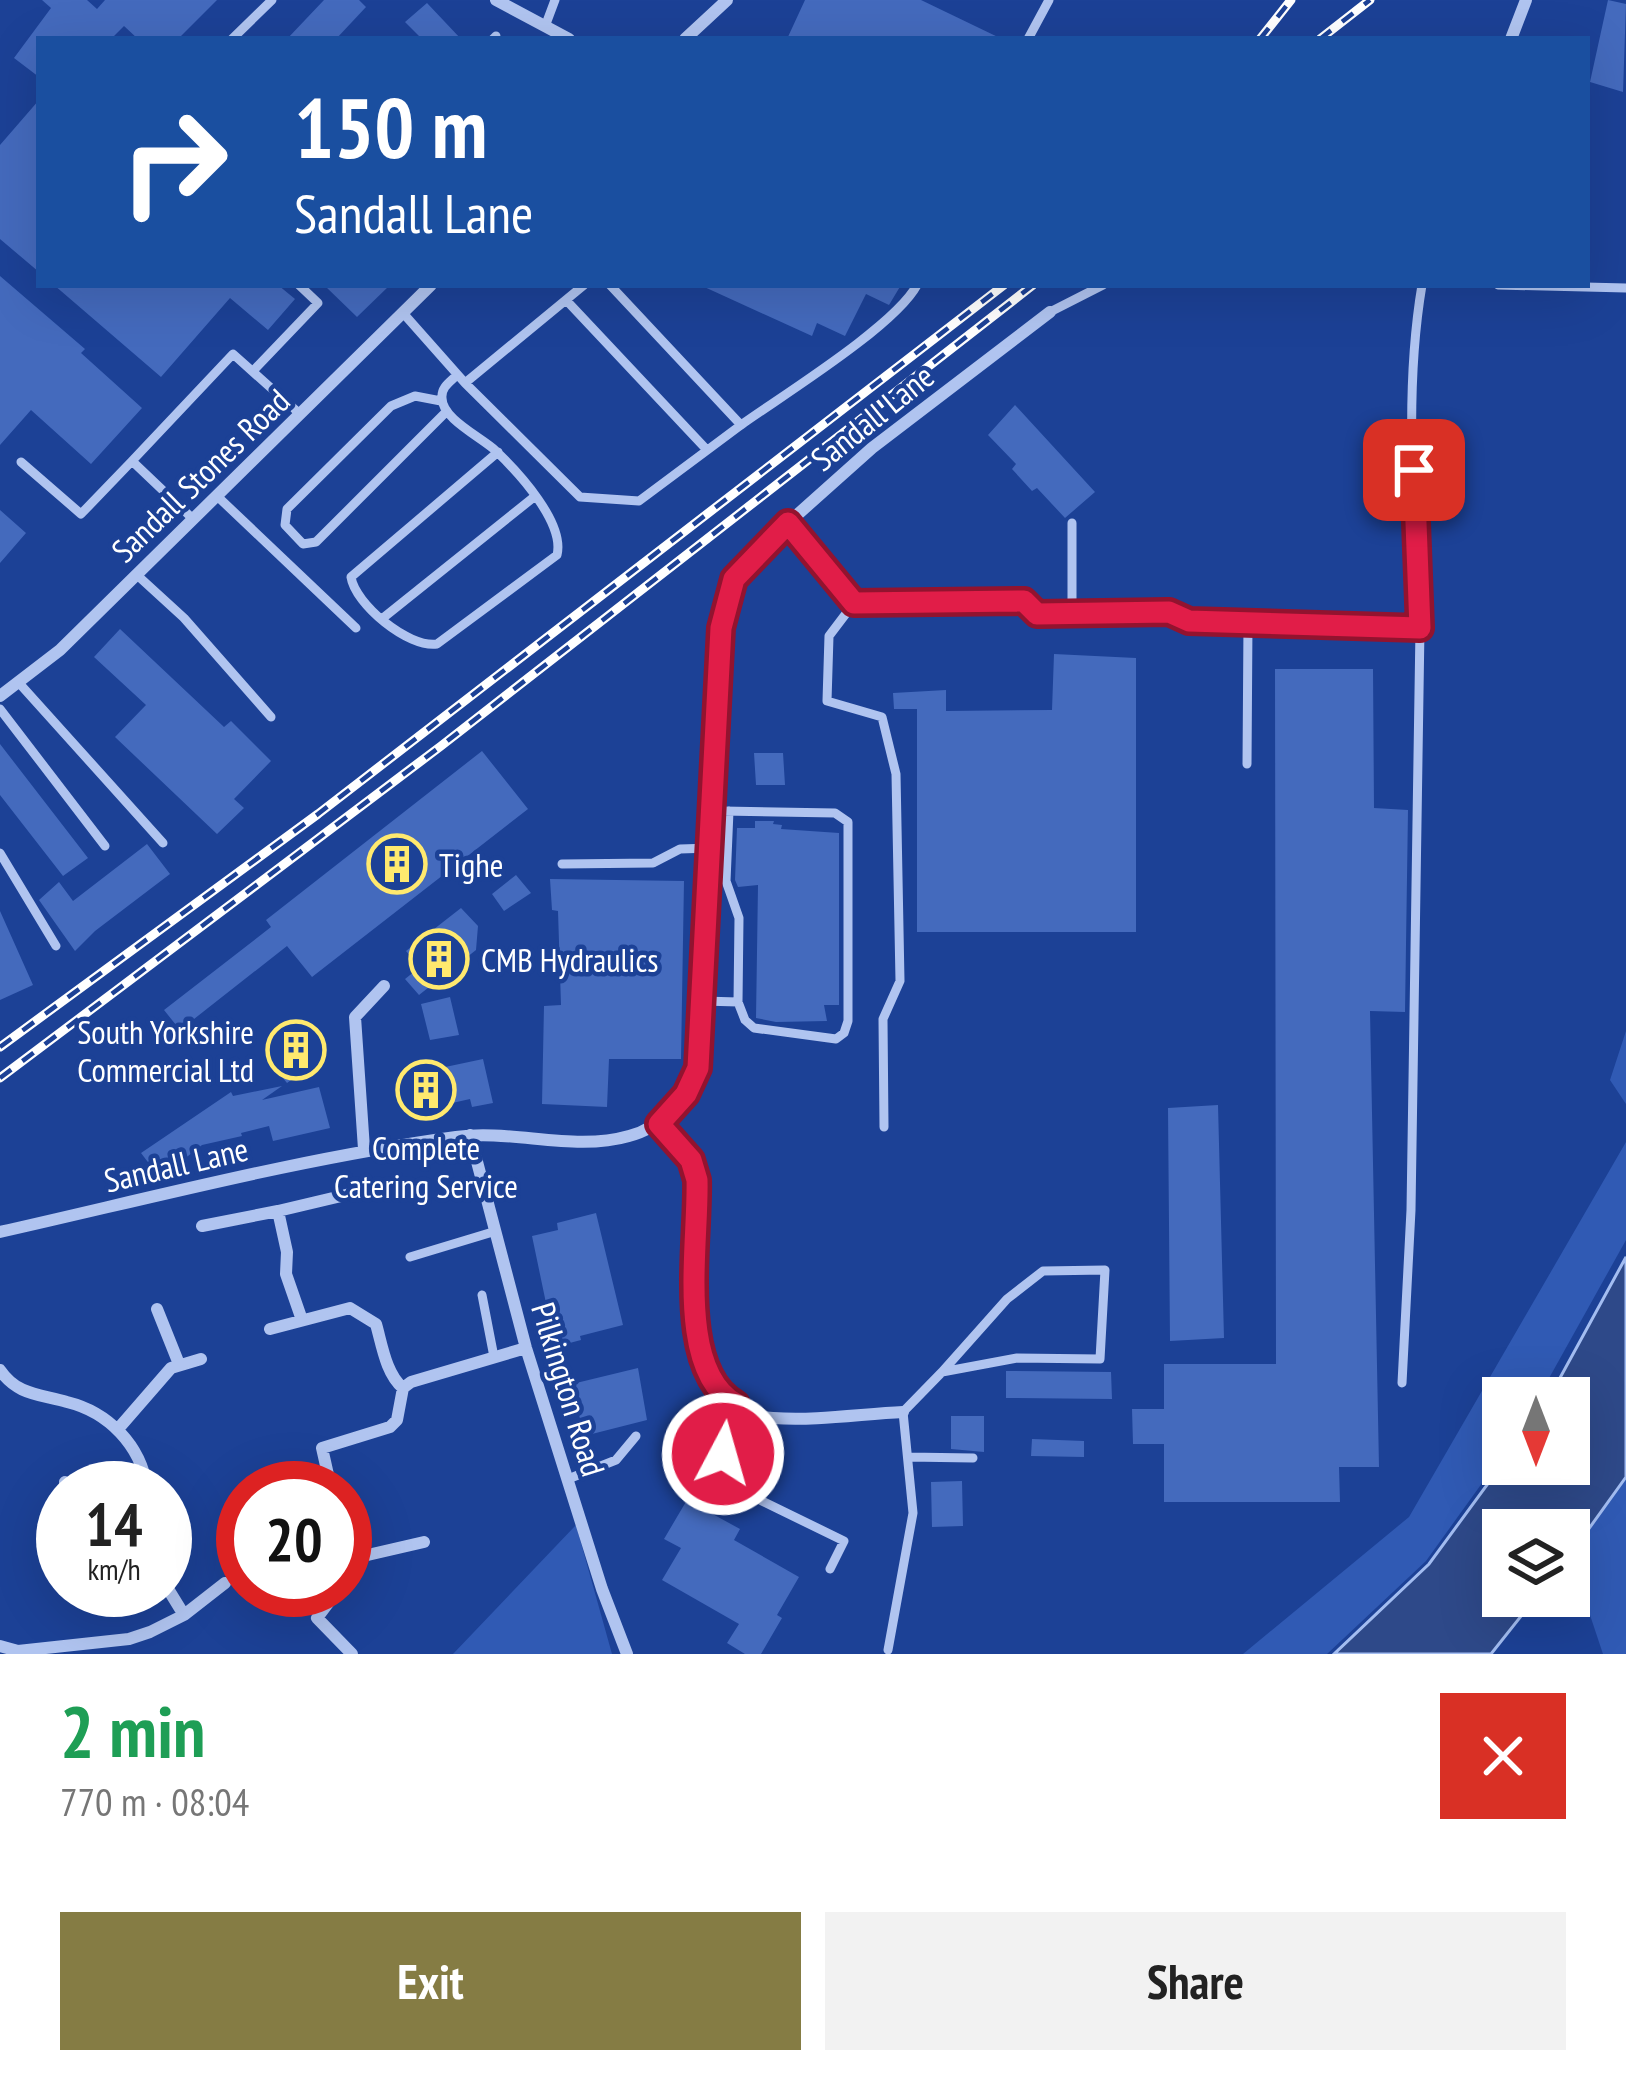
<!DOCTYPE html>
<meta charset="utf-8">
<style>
:root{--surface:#fff;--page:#f2f2f2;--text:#222;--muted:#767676;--accent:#857c44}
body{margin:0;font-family:"PT Sans Narrow",sans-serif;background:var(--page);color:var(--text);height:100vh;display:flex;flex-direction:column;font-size:45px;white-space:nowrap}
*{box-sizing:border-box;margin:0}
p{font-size:39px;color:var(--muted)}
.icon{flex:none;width:66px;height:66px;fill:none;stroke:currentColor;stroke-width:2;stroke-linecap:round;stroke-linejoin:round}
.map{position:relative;height:1654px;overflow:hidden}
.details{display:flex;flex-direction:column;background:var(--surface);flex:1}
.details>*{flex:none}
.guide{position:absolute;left:36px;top:36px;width:1554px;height:252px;border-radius:0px;box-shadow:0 12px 48px #0002;background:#1a4fa0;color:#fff;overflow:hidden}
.needle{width:78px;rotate:180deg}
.fabs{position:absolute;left:1482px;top:1377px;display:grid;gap:24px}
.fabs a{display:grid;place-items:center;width:108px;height:108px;border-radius:0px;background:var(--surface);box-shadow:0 12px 48px #0002;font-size:60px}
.speed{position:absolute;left:36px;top:1461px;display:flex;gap:24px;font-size:60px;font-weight:700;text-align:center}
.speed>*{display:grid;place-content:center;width:156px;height:156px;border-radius:50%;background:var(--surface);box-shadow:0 12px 48px #0002;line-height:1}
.speed small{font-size:30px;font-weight:400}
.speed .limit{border:18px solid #d22;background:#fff;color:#111}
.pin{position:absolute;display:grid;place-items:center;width:102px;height:102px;color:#fff;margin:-51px;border-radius:24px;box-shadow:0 6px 18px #0006}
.me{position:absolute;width:132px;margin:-66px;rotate:6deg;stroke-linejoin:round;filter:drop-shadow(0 0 9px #0008)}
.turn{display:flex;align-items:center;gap:42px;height:252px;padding:0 60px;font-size:54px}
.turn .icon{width:156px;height:156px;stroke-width:2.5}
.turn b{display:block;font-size:84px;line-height:102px}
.round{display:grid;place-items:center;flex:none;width:126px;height:126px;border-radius:0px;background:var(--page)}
.summary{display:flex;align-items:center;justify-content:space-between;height:204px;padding:0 60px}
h1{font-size:72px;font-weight:600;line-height:90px;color:#1e9e55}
.primary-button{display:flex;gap:24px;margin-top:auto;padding:24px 60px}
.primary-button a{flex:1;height:138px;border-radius:0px;background:var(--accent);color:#fff;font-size:48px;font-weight:600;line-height:138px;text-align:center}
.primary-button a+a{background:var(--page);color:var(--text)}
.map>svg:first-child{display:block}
.green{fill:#305ab4}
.water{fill:#2e4989;stroke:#a3bdf1;stroke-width:3}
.building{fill:#446abd}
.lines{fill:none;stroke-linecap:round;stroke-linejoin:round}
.service{stroke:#b0c4f0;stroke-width:9}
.minor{stroke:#b0c4f0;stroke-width:12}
.rail-casing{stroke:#fff;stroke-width:9}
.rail{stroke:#1c4196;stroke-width:4.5;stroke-dasharray:14;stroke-linecap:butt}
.route-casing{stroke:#92132f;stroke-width:30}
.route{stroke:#e11d48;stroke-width:21}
.labels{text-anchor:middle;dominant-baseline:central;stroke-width:9;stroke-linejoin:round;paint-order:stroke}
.street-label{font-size:33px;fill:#fff;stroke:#1c4196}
.poi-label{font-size:33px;fill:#fff;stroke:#1c4196;text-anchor:start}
</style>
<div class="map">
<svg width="1626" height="1654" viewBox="0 0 1626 1654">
<rect width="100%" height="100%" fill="#1c4196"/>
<path class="green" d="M1626,1031V1104L1610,1080Z
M1626,1142V1240L1538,1398H1503V1454L1426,1561L1327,1654H1243L1409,1517Z
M1626,1477V1654H1603L1570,1555Z
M576,1525L612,1654H453Z"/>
<path class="water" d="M1626,1257V1477L1570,1555L1569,1530H1503V1596H1537L1491,1654H1334L1429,1564L1503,1463L1569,1464V1398H1549Z"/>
<path class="building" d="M42,0H87L97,9L105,0H217L178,39H138L124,26L111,39H39V77L14,58L51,8Z
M324,0H359L366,7L336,39H287Z
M805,0H921L1002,39H787Z
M1608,0L1626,4L1623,92L1590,82Z
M427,3L461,39H422L405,22Z
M39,100V272L0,239V145Z
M0,276L85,349L81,353L142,408L91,464L31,410L0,445Z
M54,285H278L295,299L268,330L230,298L161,377Z
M324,285H390L357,317Z
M700,285H901L889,305L866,294L845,336L817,323L812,336Z
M1015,405L1095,492L1065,518L1037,488L1032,491L1012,469L1016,464L988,435Z
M0,510L26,533L0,563Z
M120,629L224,727L231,721L271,761L234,799L244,808L217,834L115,737L146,705L94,657Z
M1054,654L1136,658V932H917V709H894L893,693L946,690V711L1052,710Z
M1275,669H1373L1374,808L1408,810L1405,1012L1370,1011L1379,1467H1339L1340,1502H1164V1444H1133L1132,1409H1164V1364H1276Z
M0,744L88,858L63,876L0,795Z
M482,751L528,809L312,977L287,946L180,1030L164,1010L271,927L266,920Z
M754,753H783L785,785H756Z
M755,821H774L773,824L782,825L781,829L839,833V1005H824L827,1021L776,1022L756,1018L758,885L738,887L735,880L737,828H755Z
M147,844L170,874L95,931L75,951L39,900L59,882L73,901Z
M516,875L531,893L504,911L492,894Z
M550,879L684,881L681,1059H609L607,1107L542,1104L544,1006L561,1005L558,911L552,910Z
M461,908L478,926L476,950L419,995L405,979L420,967L406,951Z
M0,911L33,985L0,1000Z
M450,997L459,1035L430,1040L421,1004Z
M300,1039L317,1061L287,1083L269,1061Z
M483,1059L493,1103L472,1107L470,1099L408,1113L398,1077Z
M282,1086L262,1100L319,1087L330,1128L273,1141L269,1126L241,1133L242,1136L202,1145L160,1178L141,1153L231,1092L233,1096Z
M1218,1105L1224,1338L1170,1341L1168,1108Z
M596,1213L623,1325L580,1336L581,1340L562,1345L556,1326L551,1327L532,1236L558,1230L557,1223Z
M638,1368L647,1420L584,1436L572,1384Z
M1006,1371L1111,1372L1112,1399L1006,1398Z
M951,1416H984V1452L951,1449Z
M1032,1439L1084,1441V1457L1031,1456Z
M962,1481L963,1526L932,1527L931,1482Z
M687,1500L740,1529L734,1540L799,1577L777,1615L782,1618L761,1654H745L727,1643L739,1624L662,1580L681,1548L664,1539Z"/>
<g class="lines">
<path class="service" d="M546,24L555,0
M232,39L272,0
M493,39L496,36
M1028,39L1049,0
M1498,285L1626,288
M566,300L707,450
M1050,312L1103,285
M403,313L465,383L580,497L639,501L741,425L610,285
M253,371L318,303L299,285
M457,375C450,382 441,387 442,398C442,419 481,437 496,451C519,473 565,523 557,555L437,644C408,648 355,604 351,577L498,452
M465,383L584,285
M441,401L415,396L391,406L287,509L285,525L303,544L316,542L447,411
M741,425C783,395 895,326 917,285
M132,461L233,354L300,414
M21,462L81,514L132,461L193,519
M217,496L356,628
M788,523L854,603L1024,601L1037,614L1169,612L1189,621L1420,628L1411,1210L1402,1383
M1072,523V613
M137,575L184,618L271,717
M854,603L829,636L827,701L882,717L896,774L900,981L883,1019L884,1127
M383,618L534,497
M1420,628C1415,515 1403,397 1422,285
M19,683L163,843
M0,709L105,846
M1247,764L1248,623
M712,811H723L835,813L848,822V1021L844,1033L836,1039L754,1028L745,1020L738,1002L739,918L726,881L729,811
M0,853L56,946
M562,864L653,863L680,849L711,848
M703,1001L738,1002
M410,1257L496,1231
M482,1295L494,1357
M736,1404L729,1420L719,1480L844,1541L830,1569
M908,1457L973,1458
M568,1479L616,1460L636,1436
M888,1650L913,1513L903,1412L942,1372L1017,1358L1100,1359L1105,1270L1043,1271L1007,1299L942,1372"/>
<path class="minor" d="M496,0L569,39
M685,39L727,0
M1511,39L1526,0
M0,696L60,650L431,285
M659,1123L691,1159L697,1180C698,1226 687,1328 702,1366C713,1393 744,1417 773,1418C816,1421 861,1414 903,1412
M470,1135L526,1348L602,1589L627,1654
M364,1149L355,1017L384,986
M202,1226L278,1211
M0,1232C151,1198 302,1158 456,1137C512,1129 574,1152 629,1136C664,1127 684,1099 698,1068L721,628L734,579L788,523L872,448L1050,312
M157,1309L179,1364
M302,1320L286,1274L287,1252L278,1211L354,1193
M270,1329L350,1308L376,1324C382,1345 386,1374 403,1388
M0,1370C17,1395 39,1394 67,1402C108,1412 141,1445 147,1488
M403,1388L411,1382L526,1348
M118,1429L171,1368L201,1359
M65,1482L67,1488
M331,1488L322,1448L390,1427L397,1420L403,1388
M345,1535L359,1557
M345,1582L358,1565L359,1557L424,1542
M165,1584L184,1615
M338,1590L317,1618L352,1654
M0,1646L18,1651L129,1639L150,1632L184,1615L225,1583"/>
<g class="rail-casing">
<path id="rail" d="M1260,39L1291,0
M1320,39L1370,0
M0,1047L318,814L1004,285
M0,1078L441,746L1033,285"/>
</g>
<use href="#rail" class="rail"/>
</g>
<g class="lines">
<g class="route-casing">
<path id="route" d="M723,1454L736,1404C675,1370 699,1242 697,1180L691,1160L659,1124L686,1094L698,1068L721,628L734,579L788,523L854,603L1024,601L1037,614L1169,612L1189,621L1420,628L1414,470"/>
</g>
<use href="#route" class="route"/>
</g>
<defs>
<g id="building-ring" transform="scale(3)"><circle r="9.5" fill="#1c4196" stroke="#ffe96e" stroke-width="1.5"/><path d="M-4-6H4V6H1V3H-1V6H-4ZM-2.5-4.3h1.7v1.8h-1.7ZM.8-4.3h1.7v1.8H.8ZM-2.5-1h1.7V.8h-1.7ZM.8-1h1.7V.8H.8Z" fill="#ffe96e"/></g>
</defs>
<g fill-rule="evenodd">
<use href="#building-ring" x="397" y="864"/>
<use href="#building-ring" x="439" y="959"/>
<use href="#building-ring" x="296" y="1050"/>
<use href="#building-ring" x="426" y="1090"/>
</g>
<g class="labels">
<g class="street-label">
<text transform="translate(872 417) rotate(-39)">Sandall Lane</text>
<text transform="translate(200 475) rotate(-44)">Sandall Stones Road</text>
<text transform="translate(176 1164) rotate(-13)">Sandall Lane</text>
<text transform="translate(569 1389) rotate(73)">Pilkington Road</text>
</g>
<g class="poi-label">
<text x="439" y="864">Tighe</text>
<text x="481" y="959">CMB Hydraulics</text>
<text x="254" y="1031" text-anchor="end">South Yorkshire<tspan x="254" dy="38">Commercial Ltd</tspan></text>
<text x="426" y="1147" text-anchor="middle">Complete<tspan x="426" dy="38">Catering Service</tspan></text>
</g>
</g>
</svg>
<div class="fabs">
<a><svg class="needle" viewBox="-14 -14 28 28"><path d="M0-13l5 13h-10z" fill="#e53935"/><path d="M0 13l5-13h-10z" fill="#767676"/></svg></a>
<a><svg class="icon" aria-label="layers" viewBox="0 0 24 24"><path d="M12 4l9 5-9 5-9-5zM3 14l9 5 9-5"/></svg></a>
</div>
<div class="speed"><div>14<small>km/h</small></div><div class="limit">20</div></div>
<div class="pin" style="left:1414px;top:470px;background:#d93025"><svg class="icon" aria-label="arrive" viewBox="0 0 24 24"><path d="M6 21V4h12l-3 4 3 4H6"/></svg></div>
<svg class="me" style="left:723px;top:1454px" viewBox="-20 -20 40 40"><circle r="17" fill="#e11d48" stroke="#fff" stroke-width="3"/><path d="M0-11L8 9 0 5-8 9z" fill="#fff"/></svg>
<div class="guide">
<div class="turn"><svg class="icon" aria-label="right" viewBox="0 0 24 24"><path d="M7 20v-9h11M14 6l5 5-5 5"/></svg><div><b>150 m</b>Sandall Lane</div></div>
</div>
</div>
<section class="details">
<div class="summary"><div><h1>2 min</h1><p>770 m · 08:04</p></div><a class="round" style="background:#d93025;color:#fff"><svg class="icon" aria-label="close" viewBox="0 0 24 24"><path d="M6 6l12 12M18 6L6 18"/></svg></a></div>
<div class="primary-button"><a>Exit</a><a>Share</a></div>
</section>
